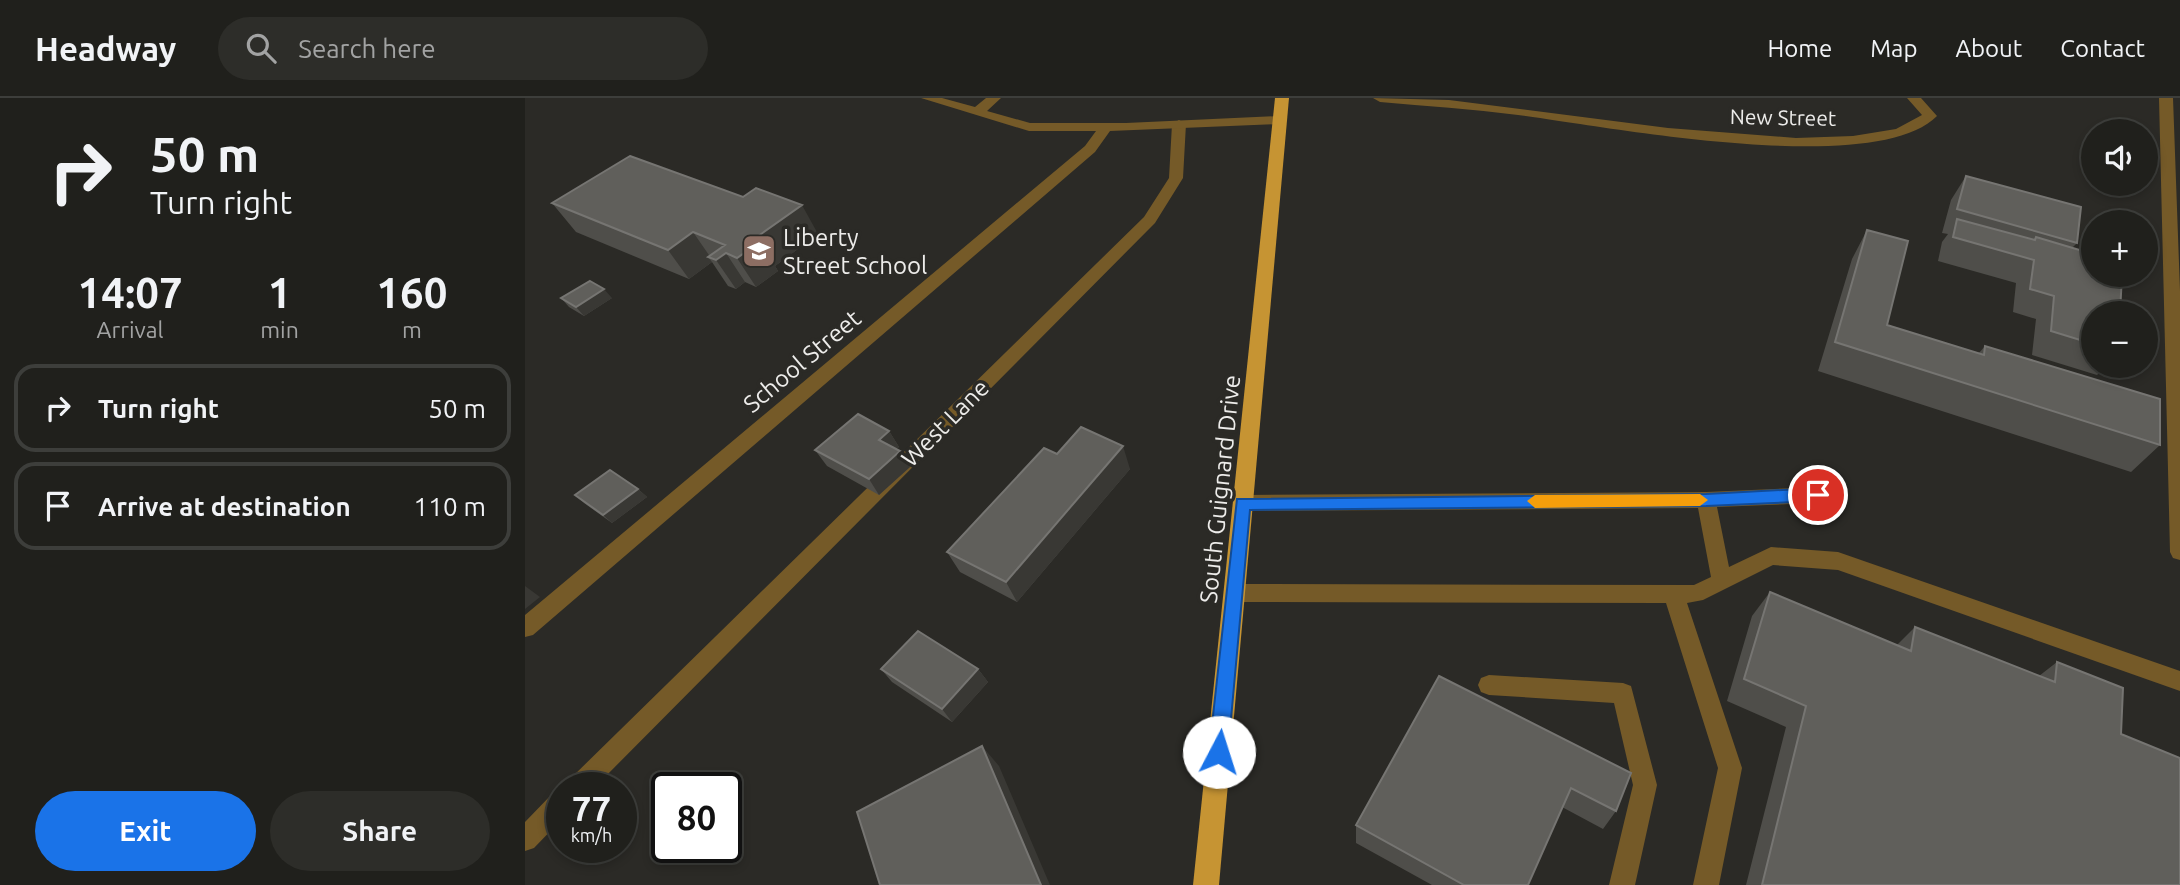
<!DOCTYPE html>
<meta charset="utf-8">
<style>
:root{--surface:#20201c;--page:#2d2d29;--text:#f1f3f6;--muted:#a2a3a3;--line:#3d3e3b;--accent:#1a73e8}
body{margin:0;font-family:Ubuntu,sans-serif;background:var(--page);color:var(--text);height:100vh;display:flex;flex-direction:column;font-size:26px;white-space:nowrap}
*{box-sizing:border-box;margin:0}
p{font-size:23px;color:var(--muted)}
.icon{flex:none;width:38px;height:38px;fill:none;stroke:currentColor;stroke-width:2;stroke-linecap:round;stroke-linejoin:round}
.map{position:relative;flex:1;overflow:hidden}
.panel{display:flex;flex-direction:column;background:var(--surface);width:525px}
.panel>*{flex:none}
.guide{background:#20201c;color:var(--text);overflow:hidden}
.buttons{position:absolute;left:1556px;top:21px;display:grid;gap:14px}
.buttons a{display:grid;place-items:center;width:77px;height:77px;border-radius:50%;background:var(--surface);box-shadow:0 4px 10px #0003,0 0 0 2px var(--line);font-size:35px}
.speed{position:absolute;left:21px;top:674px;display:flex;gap:14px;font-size:35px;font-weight:700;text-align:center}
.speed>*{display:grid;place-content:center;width:91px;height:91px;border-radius:50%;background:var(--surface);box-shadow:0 4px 10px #0003,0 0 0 2px var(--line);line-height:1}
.speed small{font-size:18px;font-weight:400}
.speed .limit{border:4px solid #111;border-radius:10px;background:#fff;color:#111}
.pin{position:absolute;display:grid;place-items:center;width:60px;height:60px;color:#fff;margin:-30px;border:4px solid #fff;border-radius:50%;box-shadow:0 2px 7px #0007}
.me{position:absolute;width:77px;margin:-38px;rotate:5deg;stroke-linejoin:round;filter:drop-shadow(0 0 5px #0008)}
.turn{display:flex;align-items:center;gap:24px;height:147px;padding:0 35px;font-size:32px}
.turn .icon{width:91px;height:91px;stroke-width:2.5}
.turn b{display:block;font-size:49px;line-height:60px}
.eta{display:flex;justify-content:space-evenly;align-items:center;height:119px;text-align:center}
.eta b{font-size:42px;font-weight:600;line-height:49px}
.action{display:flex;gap:14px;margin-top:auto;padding:14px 35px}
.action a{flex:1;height:80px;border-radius:42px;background:var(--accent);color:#fff;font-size:28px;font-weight:600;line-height:80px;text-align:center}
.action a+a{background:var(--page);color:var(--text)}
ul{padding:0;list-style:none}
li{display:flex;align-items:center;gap:21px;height:88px;margin:0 14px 10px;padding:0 21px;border:4px solid var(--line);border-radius:21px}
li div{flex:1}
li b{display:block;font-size:26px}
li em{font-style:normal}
header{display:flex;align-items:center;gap:42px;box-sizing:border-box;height:98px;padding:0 35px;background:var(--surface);border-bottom:2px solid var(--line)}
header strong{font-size:33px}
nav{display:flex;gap:38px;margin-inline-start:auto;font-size:24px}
.search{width:490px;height:63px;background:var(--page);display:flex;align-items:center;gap:18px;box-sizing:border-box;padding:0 24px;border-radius:38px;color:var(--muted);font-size:26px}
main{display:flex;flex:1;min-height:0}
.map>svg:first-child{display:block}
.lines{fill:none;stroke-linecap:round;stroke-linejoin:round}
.service{fill:#755a28;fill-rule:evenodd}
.minor{fill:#755a28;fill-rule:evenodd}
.trunk{fill:#c69433;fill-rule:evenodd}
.wall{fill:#4f4e4a}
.shaded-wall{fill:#393834}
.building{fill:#605f5b;stroke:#767572;stroke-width:2}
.route{fill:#1a73e8;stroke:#114b97;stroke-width:2}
.slow{fill:#f59e0b}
.labels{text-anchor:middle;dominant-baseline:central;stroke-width:7;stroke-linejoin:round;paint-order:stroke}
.far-street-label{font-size:21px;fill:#edecea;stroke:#2b2a26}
.poi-label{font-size:24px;fill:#edecea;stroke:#2b2a26;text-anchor:start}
.street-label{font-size:24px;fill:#edecea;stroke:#2b2a26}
</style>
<header>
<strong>Headway</strong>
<div class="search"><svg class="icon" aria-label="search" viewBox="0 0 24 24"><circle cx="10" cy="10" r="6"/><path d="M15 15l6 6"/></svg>Search here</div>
<nav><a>Home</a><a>Map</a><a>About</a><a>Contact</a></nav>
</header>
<main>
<section class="panel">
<div class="guide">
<div class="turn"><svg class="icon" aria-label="right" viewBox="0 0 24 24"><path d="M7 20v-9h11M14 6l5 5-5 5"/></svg><div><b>50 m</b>Turn right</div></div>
</div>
<div class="eta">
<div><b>14:07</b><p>Arrival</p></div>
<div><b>1</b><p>min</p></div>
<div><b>160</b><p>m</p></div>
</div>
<ul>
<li><svg class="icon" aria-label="right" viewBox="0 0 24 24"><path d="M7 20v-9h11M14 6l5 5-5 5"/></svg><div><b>Turn right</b></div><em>50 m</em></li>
<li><svg class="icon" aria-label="arrive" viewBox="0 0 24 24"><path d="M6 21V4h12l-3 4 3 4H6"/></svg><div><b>Arrive at destination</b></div><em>110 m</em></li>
</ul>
<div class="action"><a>Exit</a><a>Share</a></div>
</section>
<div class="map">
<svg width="1655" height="787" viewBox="0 0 1655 787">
<rect width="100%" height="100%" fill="#2b2a26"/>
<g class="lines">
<path class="service" d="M654,22L661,26L658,80L630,125L69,690H40L44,682L619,119L644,80L647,26Z
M1293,389L1300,392L1303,397L1300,402L1293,405L1192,409L1204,469L1246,449L1313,454L1655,573V593L1313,472L1248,467L1178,502L1162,505L1217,670L1194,787H1168L1193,670L1141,505L709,504L702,501L699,495L702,489L709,486L1169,487L1186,479L1173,410L718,413L711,411L708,405L711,399L718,397L1181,394Z
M964,577L1098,585L1106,588L1132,687L1110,787H1084L1108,687L1089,605L964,597L956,594L953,587L956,580Z
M37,692V721L9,750L0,753V724L28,695Z"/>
<path class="minor" d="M396,0H417L450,9L461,0H476L462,13L505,25H601L755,18L762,22L755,26L585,33L570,54L8,537L0,539V517L560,48L571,33H504Z
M848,0L924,2L1143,30L1271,40L1328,38L1371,31L1397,17L1382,0H1396L1412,18C1350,81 1078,28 993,17C947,11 901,8 855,4Z
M1634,0H1648L1655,193V462L1648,460L1645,454Z"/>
<path class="trunk" d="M750,0H764L694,787H668Z"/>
</g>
<path class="wall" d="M1441,78L1552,145L1547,150L1568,215V268H1581L1572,277L1507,257L1511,221L1488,214L1491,185L1413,163L1417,144L1423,136L1417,135L1426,102Z
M27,105L293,136L250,168L253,173L231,189L220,184L211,191L203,188L187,164L164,181L51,134Z
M1342,132L1362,227L1454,255L1460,248L1635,347L1606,374L1293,273L1327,161Z
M36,200H87L59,218L44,209Z
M364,333L374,349L371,351L385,369L354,397L302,368L290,352Z
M532,356L605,371L492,504L435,474L422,454Z
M113,391L122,399L87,425L59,405L50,397Z
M1245,494L1372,547L1390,529L1514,578L1532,564L1596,636L1655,787H1221L1261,629L1202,603L1227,518Z
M356,571H453L463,584L427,624L367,584Z
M914,578L1091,713L1078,731L1037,709L1003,787H907L831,745V727Z"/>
<path class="shaded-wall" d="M277,107L293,136L250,168L253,173L231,189L212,160L229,141Z
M168,134L186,160L183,159L187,164L164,181L143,152Z
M201,155L220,184L211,191L191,162Z
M79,191L87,200L59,218L51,209Z
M364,333L374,349L364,357L354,342Z
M598,348L605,371L492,504L481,484Z
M375,353L385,369L354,397L344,381Z
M113,391L122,399L87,425L78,417Z
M0,488L15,499L0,511Z
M453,571L463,584L427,624L417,611Z
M457,648L474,668L525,787H516Z"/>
<path class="building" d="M105,58L218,99L231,90L277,107L229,141L235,144L212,160L201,155L191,162L183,159L200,147L168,134L143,152L27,105Z
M1441,78L1556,109L1552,145L1432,111Z
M1432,121L1510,142L1511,139L1568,156V177H1597L1595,215H1568V246L1526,233L1529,198L1505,191L1509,162L1428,139Z
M1342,132L1383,143L1362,227L1459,257L1460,248L1635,301V347L1310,244Z
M65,183L79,191L51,209L36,200Z
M333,316L364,333L354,342L375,353L344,381L290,352Z
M556,329L598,348L481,484L422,454L519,350L532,356Z
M85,372L113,391L78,417L50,397Z
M1245,494L1386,553L1390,529L1530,584L1532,564L1598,590L1596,636L1655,660V787H1237L1281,608L1219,581Z
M393,533L453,571L417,611L356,571Z
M914,578L1106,675L1091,713L1046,690L1003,787H939L831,727Z
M457,648L516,787H355L332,714Z"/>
<path class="route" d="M1293,390L1301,397L1293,403L1181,408L725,412L703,654L700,661L694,664L687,661L684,654L712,401L1181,396Z"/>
<path class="slow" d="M1175,396L1183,402L1175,408L1010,410L1002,403L1010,397Z"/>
<defs>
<g id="school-square" transform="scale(1.75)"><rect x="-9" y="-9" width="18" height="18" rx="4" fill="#8d6e63" stroke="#2b2a26"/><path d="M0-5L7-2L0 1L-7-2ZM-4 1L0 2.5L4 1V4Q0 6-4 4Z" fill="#fff"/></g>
</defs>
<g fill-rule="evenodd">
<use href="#school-square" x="234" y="153"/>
</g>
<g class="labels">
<g class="far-street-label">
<text transform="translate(1258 19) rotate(1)">New Street</text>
</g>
<g class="poi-label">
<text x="258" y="139">Liberty<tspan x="258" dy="28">Street School</tspan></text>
</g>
<g class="street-label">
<text transform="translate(277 263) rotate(-40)">School Street</text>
<text transform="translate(420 325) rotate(-45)">West Lane</text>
<text transform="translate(695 391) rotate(-84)">South Guignard Drive</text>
</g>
</g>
</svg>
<div class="buttons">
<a><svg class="icon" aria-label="sound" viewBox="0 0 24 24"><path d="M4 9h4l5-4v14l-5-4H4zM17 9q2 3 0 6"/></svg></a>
<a>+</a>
<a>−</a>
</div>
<div class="speed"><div>77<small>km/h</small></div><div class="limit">80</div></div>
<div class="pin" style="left:1293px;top:397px;background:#d93025"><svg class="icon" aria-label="arrive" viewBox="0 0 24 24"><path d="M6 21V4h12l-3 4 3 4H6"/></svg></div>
<svg class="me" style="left:694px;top:654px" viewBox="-20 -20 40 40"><circle r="19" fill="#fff"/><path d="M0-13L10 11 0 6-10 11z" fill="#1a73e8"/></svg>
</div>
</main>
